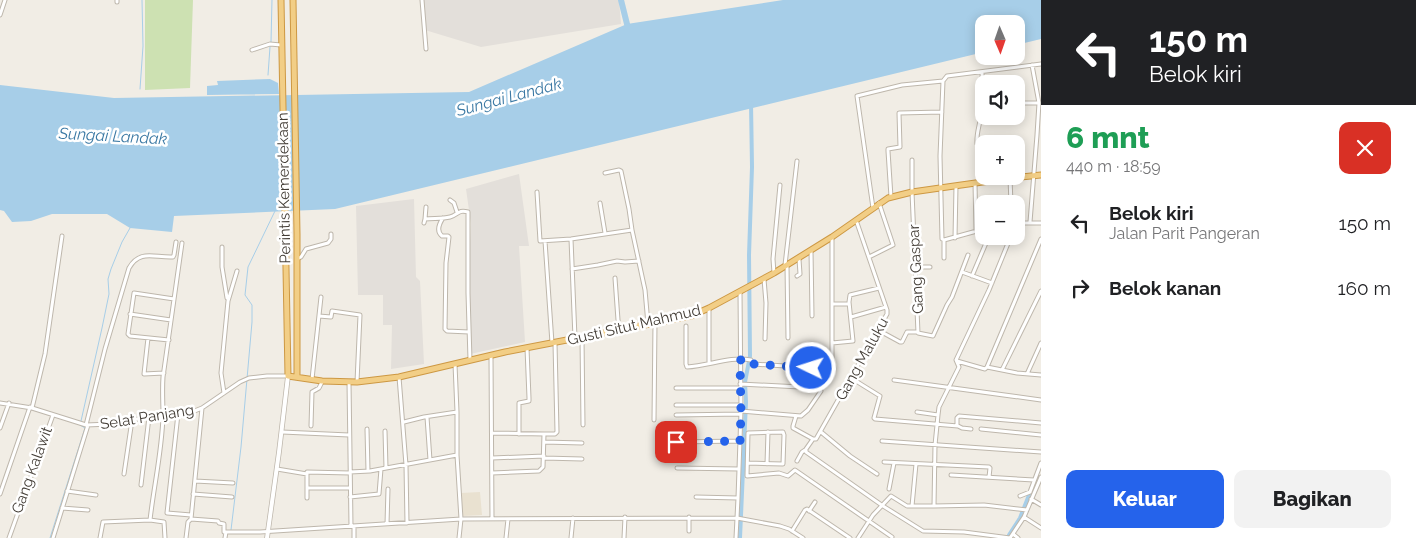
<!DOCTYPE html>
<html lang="id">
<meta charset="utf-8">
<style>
:root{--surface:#fff;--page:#f2f2f2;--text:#202124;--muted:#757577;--accent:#2563eb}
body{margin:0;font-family:Raleway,sans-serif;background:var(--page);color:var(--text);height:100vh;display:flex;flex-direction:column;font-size:19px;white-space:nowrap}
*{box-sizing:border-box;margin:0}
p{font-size:16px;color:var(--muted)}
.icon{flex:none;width:28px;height:28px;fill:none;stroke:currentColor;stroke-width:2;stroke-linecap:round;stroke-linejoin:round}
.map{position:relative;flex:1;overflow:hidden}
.panel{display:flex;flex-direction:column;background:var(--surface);width:375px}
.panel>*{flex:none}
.banner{background:#202124;color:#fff;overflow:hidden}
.needle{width:32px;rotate:178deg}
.buttons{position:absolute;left:975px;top:15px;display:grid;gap:10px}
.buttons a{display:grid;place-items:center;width:50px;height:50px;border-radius:10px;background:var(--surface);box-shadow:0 2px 12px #0003;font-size:25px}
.pin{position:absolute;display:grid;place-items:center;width:42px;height:42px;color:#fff;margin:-21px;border-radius:10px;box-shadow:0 2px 8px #0006}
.me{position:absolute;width:55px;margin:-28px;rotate:274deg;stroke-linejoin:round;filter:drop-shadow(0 0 4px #0008)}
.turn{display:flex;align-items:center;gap:18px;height:105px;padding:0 25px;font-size:22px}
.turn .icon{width:65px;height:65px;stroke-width:2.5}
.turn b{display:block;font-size:35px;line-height:42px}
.round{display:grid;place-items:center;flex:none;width:52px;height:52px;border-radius:10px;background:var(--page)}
.headline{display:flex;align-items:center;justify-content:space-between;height:85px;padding:0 25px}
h1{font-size:30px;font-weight:800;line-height:38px;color:#1e9e55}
.primary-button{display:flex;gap:10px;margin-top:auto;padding:10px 25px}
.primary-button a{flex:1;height:58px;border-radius:10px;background:var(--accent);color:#fff;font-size:20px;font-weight:800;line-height:58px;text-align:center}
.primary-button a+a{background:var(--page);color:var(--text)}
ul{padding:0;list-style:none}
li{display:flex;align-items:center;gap:15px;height:65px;padding:0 25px}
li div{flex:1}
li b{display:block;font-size:19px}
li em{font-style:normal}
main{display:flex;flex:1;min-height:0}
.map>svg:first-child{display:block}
.industrial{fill:#e3dfda}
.education{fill:#e9e1d0}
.green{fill:#cde1b2}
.water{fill:#a7cee8}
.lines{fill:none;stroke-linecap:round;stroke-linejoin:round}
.stream{stroke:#a7cee8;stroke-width:1}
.canal{stroke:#a7cee8;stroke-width:4}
.river{stroke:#a7cee8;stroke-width:6}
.minor-casing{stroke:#beb7ac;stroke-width:5}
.tertiary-casing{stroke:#beb7ac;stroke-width:5.5}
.trunk-casing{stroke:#cd9843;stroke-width:7}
.minor{stroke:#fff;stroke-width:3}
.tertiary{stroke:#fff;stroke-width:4}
.trunk{stroke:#f2ce86;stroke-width:5}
.route{stroke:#2563eb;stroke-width:9;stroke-dasharray:0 16.2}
.labels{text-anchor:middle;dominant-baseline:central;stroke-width:5;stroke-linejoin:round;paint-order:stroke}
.street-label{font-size:15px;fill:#433d36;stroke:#fff}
.water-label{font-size:16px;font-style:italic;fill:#3a78a3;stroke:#fff}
</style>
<main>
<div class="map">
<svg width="1041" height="538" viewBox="0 0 1041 538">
<rect width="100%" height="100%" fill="#f1ede5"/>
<path class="industrial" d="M422,0H619L621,24L481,47L425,30Z
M519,174L529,246H519L525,342L470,354L468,280L471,224L466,189Z
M414,199L416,277L420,281L424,364L391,369L392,325H383V295H358L356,206Z"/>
<path class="education" d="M480,492L482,515L462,516L461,493Z"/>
<path class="green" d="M145,0H193L190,88L145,90Z"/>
<path class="water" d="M783,0H1041V39L1016,45V24H984V52L335,209L174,216L172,232L130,228L107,214H52L31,221L12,222L4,211L0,210V85L114,98L469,92L627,24Z
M270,79L278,83L279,94L207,95V86L218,85L217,81Z"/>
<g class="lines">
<path class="stream" d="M271,42L272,0
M268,75L270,47
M140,89L143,46L142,0
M81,421L102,328L109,294L108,279L111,269L122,242L130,228
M231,530L241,447L252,322V305L245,295L248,267L275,211
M50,538L85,428L80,425"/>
<path class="canal" d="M1009,535L1020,518L1031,490
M740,538L746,402L745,382L750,356L749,255L752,167L751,103"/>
<path class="river" d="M621,0L627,24"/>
<g class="minor-casing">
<path id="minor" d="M422,0L426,49
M117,2V0
M0,15L5,0
M252,50L270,44L281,45
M982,72L983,113L981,114C980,125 976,133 977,144H983L984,159
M1016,103H1039
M912,160V192L918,333L933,336L947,305L952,297L968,255
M605,173L619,170L621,171L629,209L632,230
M985,176L986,181
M1010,178L1011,204
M975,183L976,231
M537,192L540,241L571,239L632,230L645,290L648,324
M891,197L888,151V149L900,147L899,113L942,112
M450,200L454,203L457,212
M600,203L605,233
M873,208L857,96L902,85L943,81
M443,218C439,224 436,231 442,236H448L449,237L446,263L445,329L447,331L469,332
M425,219L426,207
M1030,222L1037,135L1039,103L1032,65
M424,223L425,219C433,218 442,219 450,217C458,215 458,209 468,212V293L470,360
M1016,223H1041
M984,229L944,240L942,239L940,156L943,81L947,76L1041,64
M1011,236L989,290L956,360L959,367L939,407L938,415L935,445L934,506L984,505L1027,510
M955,238L956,186
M571,239L575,338
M545,241L552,343
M222,247V267L227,298
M811,250L812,316
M869,257L893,245L879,203
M944,258V240
M297,259L301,257L306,249L328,243L331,239V234
M785,265L797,161
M787,265L788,338
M916,267H930
M572,269L598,265L617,261L625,262L639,261
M962,272L992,283
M774,273L773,259L780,185
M797,276L800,274L799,259
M972,276L989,236
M615,278L618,320L620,329
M764,279L766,303L765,339
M832,304H849
M709,309V363
M130,314L171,320
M319,316L331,317L332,311L360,315L357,382
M851,317L886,307
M686,326V364L687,367C709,366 729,356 751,360L753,364L832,369V237
M878,330L900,342H902L907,332H918
M582,337L583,425
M148,338L144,374L164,373
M169,340L130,336L128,334L134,293L174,299
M832,343L853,341L849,302L850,295L879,288
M491,356L492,519
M957,361L985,369L987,367L1017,373L1041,375
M455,364L457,412V455L461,519L459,538
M987,367L1041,239
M1002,370L1041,291
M1027,374L1041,343
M399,377L406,465L407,523
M851,378L880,396L874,418L875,419L958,426L962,428L971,429
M312,379L321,297
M894,380L1041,400
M349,382L351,526
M740,384L819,388L821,391L808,410L801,416L741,411
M676,388H740
M224,393L221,373L228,301L237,271
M0,403L32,408L86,425L110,424L149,417L192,412L202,408L240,382L249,378L267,376H288
M676,405H741
M32,408L45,354L62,236
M917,412L938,415
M178,414L167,513L191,515
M676,415L741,414
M796,416L793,426V428L813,439H816L887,314V310L856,220
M427,417L430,460
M654,420L655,323
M404,422L424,417L457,412
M86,425L105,349L129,268C140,249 154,258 173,257L174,255L176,242
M311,426L312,392L319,388L322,382
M957,426V418L959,416L1041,423
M0,428L9,403
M367,429L368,471
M981,429L1041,435
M385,431L386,468
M282,432L349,435
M821,432L850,456L877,474
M492,433L544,434
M519,434V403L529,401V398L527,348
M813,439L806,449V452L883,506L923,531L964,532L1010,538
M882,441L1041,452
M544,442L582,443
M676,442L740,441
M492,458L544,456
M544,458L582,459
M797,461L802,452L805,450
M884,462L989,467L990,468L989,477
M748,463L783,464L784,435L783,432L748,433L747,476L779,473L788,476L795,470L892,537
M767,464L768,432
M677,468L739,469
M277,469L307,474
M350,472L370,471L457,455
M492,473L539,471L543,467L544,434H555L557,432L555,343
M124,474L132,420
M951,475L1034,480
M195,481L233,483
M141,485L149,417
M307,488H350
M889,489L894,463
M67,491L96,495
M1030,492L1041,463
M0,494L30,407
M193,494L232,497
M1020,496L1030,492
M350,497L379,494L381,469
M696,497L738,498
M307,498V472L350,473
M1031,499L1041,505
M912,506L916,464
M62,508L88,510
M809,511L815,502
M689,517V531
M1024,517L1041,528
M191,519L202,408
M150,520C154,485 162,451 163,416C163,403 162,390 163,377L182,243
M387,524L388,489
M354,526V538
M792,531L805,510L807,509L850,538
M226,532H260L461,519L737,518L780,526L789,529L803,538
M1013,534L1018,538
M9,538L53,415
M53,538L88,425
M100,538L103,522L150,520L164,522L165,538
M186,538L188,522L191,519L218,521L219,523L224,524V532H226L225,538
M506,538L508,519
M571,538L573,518
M624,538L625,517
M736,538L738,498L741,411L740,291
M858,538L873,515L891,496L907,506H934
M1010,538L1024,517L1041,477"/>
</g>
<g class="tertiary-casing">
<path id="tertiary" d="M267,538L279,452L288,376"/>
</g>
<g class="trunk-casing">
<path id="trunk" d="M281,0L288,376L322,381L357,382L399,377L505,352L691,316L709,308L774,273L832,237L888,198L912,192L940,188L1011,178L1041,175
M293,0L297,234V377"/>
</g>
<use href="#minor" class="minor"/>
<use href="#tertiary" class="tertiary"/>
<use href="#trunk" class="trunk"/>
</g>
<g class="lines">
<path class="route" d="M676,442L740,441L741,413L740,360L750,359L753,364L811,368"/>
</g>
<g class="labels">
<g class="street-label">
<text transform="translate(284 188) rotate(-91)">Perintis Kemerdekaan</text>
<text transform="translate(916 269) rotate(-93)">Gang Gaspar</text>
<text transform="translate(634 325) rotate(-13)">Gusti Situt Mahmud</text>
<text transform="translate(862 359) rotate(-61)">Gang Maluku</text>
<text transform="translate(147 417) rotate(-9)">Selat Panjang</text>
<text transform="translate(32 470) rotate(-70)">Gang Kalawit</text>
</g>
<g class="water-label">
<text transform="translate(509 97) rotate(-15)">Sungai Landak</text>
<text transform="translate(113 136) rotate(3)">Sungai Landak</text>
</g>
</g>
</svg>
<div class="buttons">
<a><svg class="needle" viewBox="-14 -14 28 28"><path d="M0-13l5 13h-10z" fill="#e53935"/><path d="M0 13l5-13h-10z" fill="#757577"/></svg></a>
<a><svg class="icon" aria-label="sound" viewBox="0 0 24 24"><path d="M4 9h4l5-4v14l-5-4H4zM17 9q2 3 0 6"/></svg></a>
<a>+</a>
<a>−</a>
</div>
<div class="pin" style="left:676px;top:442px;background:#d93025"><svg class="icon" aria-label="arrive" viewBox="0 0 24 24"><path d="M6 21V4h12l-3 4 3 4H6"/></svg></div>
<svg class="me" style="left:811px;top:368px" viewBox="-20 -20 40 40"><circle r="17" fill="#2563eb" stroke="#fff" stroke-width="3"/><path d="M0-11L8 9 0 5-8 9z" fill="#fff"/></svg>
</div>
<section class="panel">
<div class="banner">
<div class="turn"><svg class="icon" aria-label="left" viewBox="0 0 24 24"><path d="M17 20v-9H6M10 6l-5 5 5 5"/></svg><div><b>150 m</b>Belok kiri</div></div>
</div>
<div class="headline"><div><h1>6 mnt</h1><p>440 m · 18:59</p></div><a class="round" style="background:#d93025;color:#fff"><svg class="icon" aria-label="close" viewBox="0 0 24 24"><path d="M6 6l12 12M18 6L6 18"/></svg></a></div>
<ul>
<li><svg class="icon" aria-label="left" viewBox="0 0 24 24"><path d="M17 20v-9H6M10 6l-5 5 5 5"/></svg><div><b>Belok kiri</b><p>Jalan Parit Pangeran</p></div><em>150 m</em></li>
<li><svg class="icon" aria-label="right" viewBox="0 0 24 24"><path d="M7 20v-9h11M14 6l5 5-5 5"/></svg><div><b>Belok kanan</b></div><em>160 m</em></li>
</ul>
<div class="primary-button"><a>Keluar</a><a>Bagikan</a></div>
</section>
</main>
